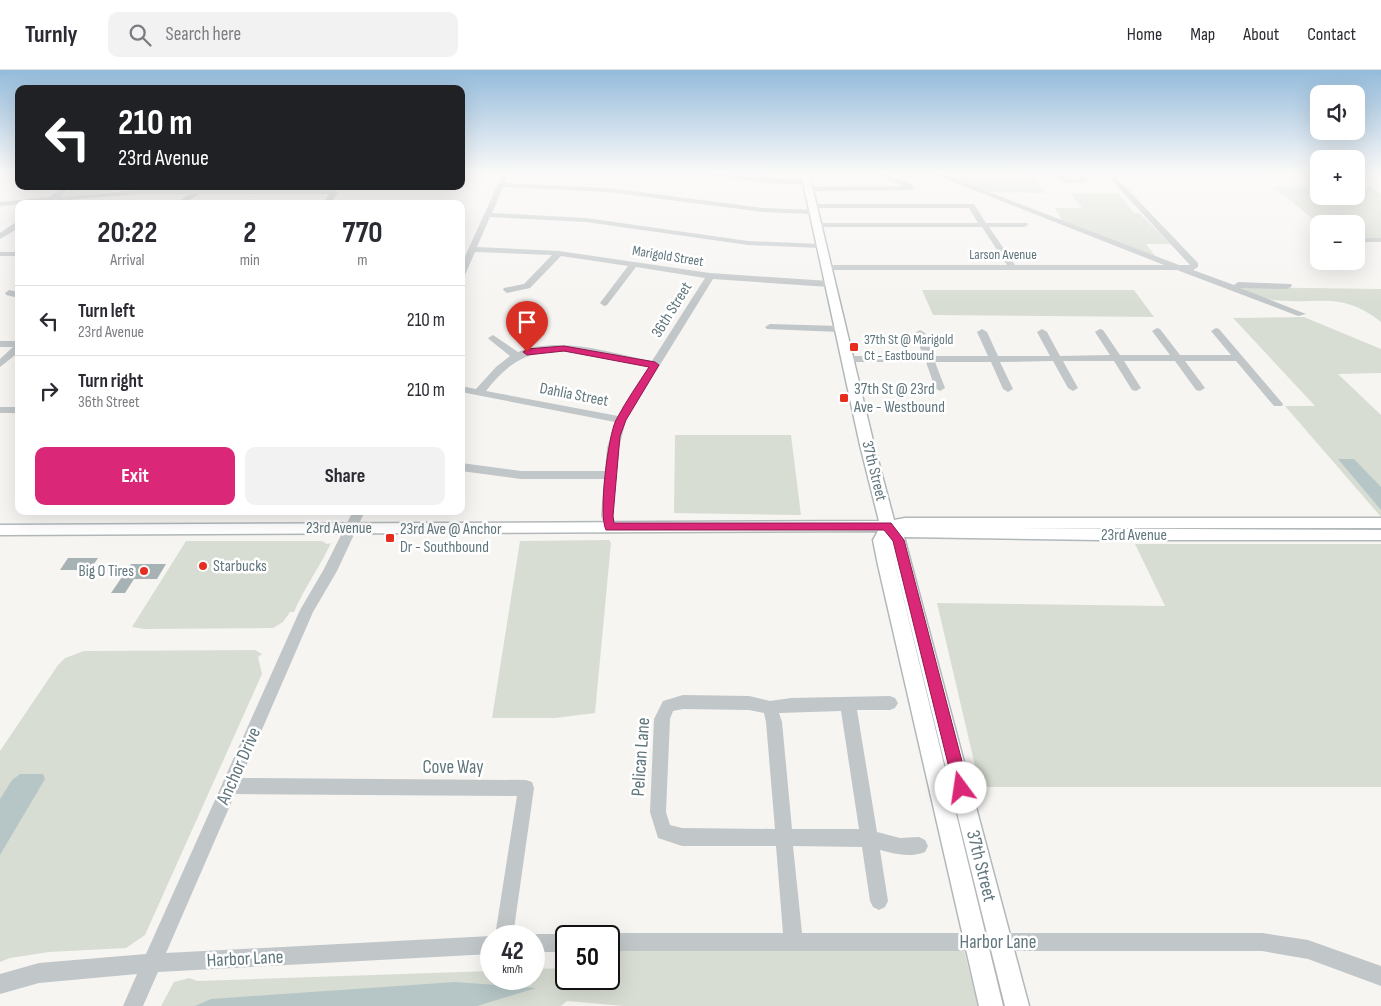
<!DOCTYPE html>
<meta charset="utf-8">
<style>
:root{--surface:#fff;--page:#f2f2f3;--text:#2b2b33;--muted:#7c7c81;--line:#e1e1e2;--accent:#db2777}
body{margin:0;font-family:"Sofia Sans Condensed",sans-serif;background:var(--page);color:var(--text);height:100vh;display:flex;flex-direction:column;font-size:19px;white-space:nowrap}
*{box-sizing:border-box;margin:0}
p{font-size:16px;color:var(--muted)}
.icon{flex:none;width:28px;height:28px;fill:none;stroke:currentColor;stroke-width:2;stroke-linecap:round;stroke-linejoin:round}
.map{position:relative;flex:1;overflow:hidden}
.details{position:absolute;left:15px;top:130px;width:450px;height:315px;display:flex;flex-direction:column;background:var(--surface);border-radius:10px;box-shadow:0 5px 20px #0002}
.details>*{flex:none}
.top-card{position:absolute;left:15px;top:15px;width:450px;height:105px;border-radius:10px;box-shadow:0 5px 20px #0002;background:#202124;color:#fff;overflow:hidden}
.buttons{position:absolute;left:1310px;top:15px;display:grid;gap:10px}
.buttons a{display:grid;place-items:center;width:55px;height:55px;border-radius:10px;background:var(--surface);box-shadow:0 5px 20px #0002;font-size:25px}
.speed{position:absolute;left:480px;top:855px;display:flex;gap:10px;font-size:25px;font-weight:700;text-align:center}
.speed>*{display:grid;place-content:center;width:65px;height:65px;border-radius:50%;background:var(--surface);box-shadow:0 5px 20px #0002;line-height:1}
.speed small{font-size:12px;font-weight:400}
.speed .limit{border:2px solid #111;border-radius:8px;background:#fff;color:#111}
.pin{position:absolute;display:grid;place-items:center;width:42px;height:42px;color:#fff;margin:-51px -21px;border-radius:50% 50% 50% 0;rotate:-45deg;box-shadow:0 0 5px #0007}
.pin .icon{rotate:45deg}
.me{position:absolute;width:55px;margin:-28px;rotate:346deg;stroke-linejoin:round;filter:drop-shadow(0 0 4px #0008)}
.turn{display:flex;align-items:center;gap:18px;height:105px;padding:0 20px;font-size:22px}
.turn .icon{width:65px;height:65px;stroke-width:2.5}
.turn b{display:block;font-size:35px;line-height:42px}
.eta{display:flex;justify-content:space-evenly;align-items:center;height:85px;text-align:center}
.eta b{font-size:30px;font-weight:700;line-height:35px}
.primary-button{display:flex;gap:10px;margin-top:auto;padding:10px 20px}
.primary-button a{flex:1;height:58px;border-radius:10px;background:var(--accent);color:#fff;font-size:20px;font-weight:700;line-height:58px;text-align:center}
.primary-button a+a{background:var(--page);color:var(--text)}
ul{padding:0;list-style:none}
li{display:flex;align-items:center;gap:15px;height:70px;padding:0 20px;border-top:1px solid var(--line)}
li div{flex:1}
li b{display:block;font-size:19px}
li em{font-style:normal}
header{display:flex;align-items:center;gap:30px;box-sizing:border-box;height:70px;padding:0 25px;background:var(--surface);border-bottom:1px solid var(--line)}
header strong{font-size:24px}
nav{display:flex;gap:28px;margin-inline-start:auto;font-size:18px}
.search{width:350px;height:45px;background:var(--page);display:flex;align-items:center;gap:12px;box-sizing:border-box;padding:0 18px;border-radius:10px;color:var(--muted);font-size:19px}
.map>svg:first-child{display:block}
.green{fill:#d8ddd3}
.water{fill:#b6c6c7}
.building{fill:#a7b2b5}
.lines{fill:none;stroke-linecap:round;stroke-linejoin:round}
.major-casing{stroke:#b2b8ba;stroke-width:3}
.minor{fill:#c1c6c8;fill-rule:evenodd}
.major{fill:#fff;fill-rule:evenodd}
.route{fill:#db2777;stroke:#8e194d}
.poi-dot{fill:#e72d20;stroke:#fff;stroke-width:2}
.labels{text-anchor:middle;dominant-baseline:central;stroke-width:5;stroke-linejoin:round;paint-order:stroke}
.far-street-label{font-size:14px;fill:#60767d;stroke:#fff}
.far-poi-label{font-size:14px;fill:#60767d;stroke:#fff;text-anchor:start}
.street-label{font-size:16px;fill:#60767d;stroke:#fff}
.poi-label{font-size:16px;fill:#60767d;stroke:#fff;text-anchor:start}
.near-street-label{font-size:19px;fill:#60767d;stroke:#fff}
</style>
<header>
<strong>Turnly</strong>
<div class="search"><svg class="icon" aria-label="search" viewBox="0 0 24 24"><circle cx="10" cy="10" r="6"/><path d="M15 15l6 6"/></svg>Search here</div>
<nav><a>Home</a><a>Map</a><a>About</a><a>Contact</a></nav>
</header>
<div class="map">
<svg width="1381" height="936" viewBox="0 0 1381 936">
<rect width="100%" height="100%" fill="#f6f5f2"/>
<path class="green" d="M993,103H1031L1046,123L986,122L944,105H994Z
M75,116H184L181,119L140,118L62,127Z
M1274,117H1319V126H1356V117H1372L1381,124V169H1356V154H1319Z
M1070,123H1118L1134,143H1139L1171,174H1146L1156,187L1063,152L1055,138H1082Z
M1236,217L1381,219V252C1342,220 1317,235 1273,230C1261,228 1248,221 1236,217Z
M922,220H1134L1154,247L933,245Z
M1304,247L1381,279V303L1338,304L1381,345V447L1285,336H1315L1233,248Z
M675,365H791L801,445L674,443Z
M609,470L611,473L595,643L555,648H492L520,471Z
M186,471H322L327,474L331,473C320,497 304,518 294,542H290L283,552L273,558L144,559L132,557Z
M1135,474H1381V717H980L937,533L1165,536Z
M255,580L262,584L258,587L262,604L145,865L126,878L49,882L10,888L0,892V681L58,595L65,588L84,581Z
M609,879L964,880L978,936H623L567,931L561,936H161L174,912L189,908L198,911L491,901V909H534V899L566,898V909H609Z"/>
<path class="water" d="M1338,389H1354L1381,417V440Z
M20,704H43L45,709L0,785V729L12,710Z
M455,912L536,918L477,936H195L211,929Z"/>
<path class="building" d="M68,488H98L90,500H60Z
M131,494H166L157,509H134L125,523H111Z"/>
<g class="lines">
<g class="major-casing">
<path id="major" d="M801,103H809L874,375L894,450L905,448H1381V458H1016L1381,460V470H1101L904,467L1029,936H1005L889,469L1003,936H979L878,495L873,470L878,461L0,465V455L879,451L860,375Z"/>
</g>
<path class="minor" d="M503,103H509L505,113L608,118L763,138L813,140L817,142L813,144L763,142L608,122L503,117L492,143L586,148L748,171L821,174L825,176L821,178L748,175L586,152L490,147L477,177L559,181L710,203L829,211L833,214L829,217L713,209L626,350L619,378L613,446L616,457L614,460H606L601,446L604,409H521L461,401V393L521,401H605L607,378L615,352L461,322V316L476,319L496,297L510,286L490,270L488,268L493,265L518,282C561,265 610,283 652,291L705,208L636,197L607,235L604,236L600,233L628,196L561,186L530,218L507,223L503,220L504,218L524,214L552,185L475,182L465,205L461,207V195ZM547,281L584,283L649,297L618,346L486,321C503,299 519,286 547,281Z
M703,103L807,111L811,113L807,115L770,113L706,105Z
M874,103H883L912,114L915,118L911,120L808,121L804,119L808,117L903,116Z
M930,103H939L1179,195H1190L1105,103H1112L1198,193V197L1193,200L1234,215L1238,212L1291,214L1292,216L1288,219L1240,218L1306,244L1298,246L1177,200H823V196L826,195H1007L982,157H816L812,155L816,153H978L969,138H809V134H974L986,153H1027L1028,155L1024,157H989L1015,195H1164Z
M1053,103H1060L1067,109L1080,108L1076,103H1083L1089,110L1085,112L1065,113Z
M1287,103H1319V105H1290Z
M64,116H72L60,127L138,120H334L338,122L331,134H323L329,124H200L183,134H173L190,124H138L0,136V132L50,127Z
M16,152H19V158L0,169V163Z
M1356,168H1381V172H1356Z
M0,182H19V186H0Z
M9,220L19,222V228L6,225L5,223Z
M770,254L839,256L844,259L839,262L767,259L765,257Z
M1157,258L1160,259L1180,285H1231L1211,261L1216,258L1219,259L1283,334L1282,336H1274L1236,291H1185L1205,318L1200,321L1196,320L1175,291H1124L1141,318L1136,321L1132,320L1114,291H1063L1078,318L1073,321L1068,318L1053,291L1000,292L1013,319L1008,322L1003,319L991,292H935L945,318L940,321L935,318L926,292H846L841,289L846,286H923L915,263L920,260L925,263L933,286H988L977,262L982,259L987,262L998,286H1050L1037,262L1042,259L1047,262L1060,286L1110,285L1095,262L1100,259L1103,260L1120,285H1170L1152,261Z
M0,271H19V282L0,297V289L13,277H0Z
M0,337H19V343H0Z
M353,441H365L337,501L313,542L241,708L526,710L532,712L534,718L513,866H495L517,726L235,724L166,883L491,866V884L158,902L143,936H123L137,904L39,913L0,924V904L39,893L146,884L300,540L324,499Z
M683,625L749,626L770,631L791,628L890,626L895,628L898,633L895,638L890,640H857L877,762L900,768L919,767L925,770L928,776L925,782C910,788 895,784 880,780L888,831L885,837L879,840L873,837L870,831L862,777L793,776L802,863H1262L1308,870L1381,896V916L1308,889L1262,881H609V866H602L609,863H783L776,776H682L658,768L650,742L654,649L663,631ZM683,639L749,640L764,643L766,652L775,759L682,758L670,755L666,742L670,649L673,641ZM841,641L859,759H792L782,652L779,643Z
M534,864H566L572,866H566V882H534V866H528Z"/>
<use href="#major" class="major"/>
</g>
<linearGradient id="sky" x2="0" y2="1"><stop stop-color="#94bbdb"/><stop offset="0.44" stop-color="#fbfaf9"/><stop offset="1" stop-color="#fbfaf9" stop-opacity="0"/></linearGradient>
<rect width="1381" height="234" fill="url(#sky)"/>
<path class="route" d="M564,276L655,292L659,295L626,350L620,366L613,446L614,453H891L904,470L969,718L967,723L961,725L956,723L954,718L893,471L884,460H606C598,445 608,366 616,350C626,331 638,314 649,297L564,281L527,285L523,282L527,279Z"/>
<g class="poi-dot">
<rect x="849" y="272" width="10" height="10" rx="2.5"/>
<rect x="839" y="323" width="10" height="10" rx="2.5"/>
<rect x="385" y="463" width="10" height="10" rx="2.5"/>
<circle cx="203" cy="496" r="5"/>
<circle cx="144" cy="501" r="5"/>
</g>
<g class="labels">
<g class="far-street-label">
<text x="1003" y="184">Larson Avenue</text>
<text transform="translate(668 186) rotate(9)">Marigold Street</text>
</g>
<g class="far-poi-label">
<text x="864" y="269">37th St @ Marigold<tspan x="864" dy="16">Ct - Eastbound</tspan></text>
</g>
<g class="street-label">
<text transform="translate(672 240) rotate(-58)">36th Street</text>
<text transform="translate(574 325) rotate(11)">Dahlia Street</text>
<text transform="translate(874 401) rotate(76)">37th Street</text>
<text x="339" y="458">23rd Avenue</text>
<text x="1134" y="465">23rd Avenue</text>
</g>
<g class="poi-label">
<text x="854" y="319">37th St @ 23rd<tspan x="854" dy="18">Ave - Westbound</tspan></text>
<text x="400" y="459">23rd Ave @ Anchor<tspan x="400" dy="18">Dr - Southbound</tspan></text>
<text x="213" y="496">Starbucks</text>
<text x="134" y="501" text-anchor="end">Big O Tires</text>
</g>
<g class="near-street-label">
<text transform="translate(641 687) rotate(-86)">Pelican Lane</text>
<text transform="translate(239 696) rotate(-66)">Anchor Drive</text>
<text x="453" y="697">Cove Way</text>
<text transform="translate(981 796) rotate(76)">37th Street</text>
<text x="998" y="872">Harbor Lane</text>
<text transform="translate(245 889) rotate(-3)">Harbor Lane</text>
</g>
</g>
</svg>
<div class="buttons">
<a><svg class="icon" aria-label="sound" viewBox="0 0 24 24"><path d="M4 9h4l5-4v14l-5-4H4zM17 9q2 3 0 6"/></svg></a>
<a>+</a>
<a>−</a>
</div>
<div class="speed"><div>42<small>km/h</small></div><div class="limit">50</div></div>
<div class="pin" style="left:527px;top:282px;background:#d93025"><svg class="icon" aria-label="arrive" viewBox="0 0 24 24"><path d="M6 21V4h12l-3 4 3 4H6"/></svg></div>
<svg class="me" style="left:961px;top:718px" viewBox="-20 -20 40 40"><circle r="19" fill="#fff"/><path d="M0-13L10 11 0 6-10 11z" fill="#db2777"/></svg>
<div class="top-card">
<div class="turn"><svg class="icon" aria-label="left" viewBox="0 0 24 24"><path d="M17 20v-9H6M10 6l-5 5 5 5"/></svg><div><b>210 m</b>23rd Avenue</div></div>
</div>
<section class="details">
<div class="eta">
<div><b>20:22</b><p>Arrival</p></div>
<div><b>2</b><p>min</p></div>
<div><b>770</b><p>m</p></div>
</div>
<ul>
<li><svg class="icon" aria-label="left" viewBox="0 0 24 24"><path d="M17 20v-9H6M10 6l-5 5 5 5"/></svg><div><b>Turn left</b><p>23rd Avenue</p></div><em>210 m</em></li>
<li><svg class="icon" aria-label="right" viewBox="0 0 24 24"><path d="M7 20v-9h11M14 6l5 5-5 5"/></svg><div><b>Turn right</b><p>36th Street</p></div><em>210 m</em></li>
</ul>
<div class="primary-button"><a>Exit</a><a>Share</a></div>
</section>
</div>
